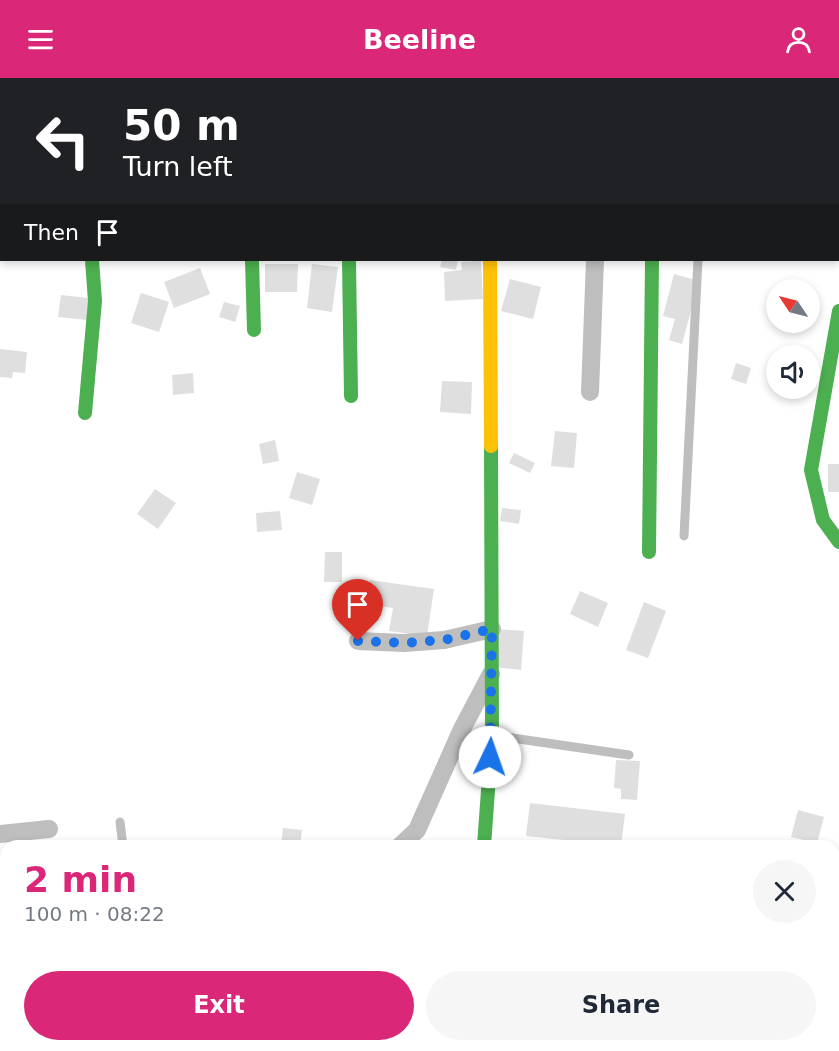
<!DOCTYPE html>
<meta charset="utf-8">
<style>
:root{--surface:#fff;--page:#f6f6f7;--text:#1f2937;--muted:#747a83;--accent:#db2777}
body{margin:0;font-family:"DejaVu Sans",sans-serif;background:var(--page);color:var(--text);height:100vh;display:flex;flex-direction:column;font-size:22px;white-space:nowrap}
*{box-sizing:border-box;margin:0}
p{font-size:20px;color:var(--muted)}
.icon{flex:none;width:33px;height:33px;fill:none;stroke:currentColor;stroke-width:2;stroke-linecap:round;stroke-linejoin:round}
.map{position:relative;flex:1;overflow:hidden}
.drawer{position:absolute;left:0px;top:762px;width:840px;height:212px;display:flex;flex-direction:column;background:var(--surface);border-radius:18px 18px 0 0;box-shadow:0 3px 9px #0003}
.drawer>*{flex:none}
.hud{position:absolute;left:0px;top:0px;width:840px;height:183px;box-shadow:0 3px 9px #0003;background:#202124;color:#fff;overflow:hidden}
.needle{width:39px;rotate:305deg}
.controls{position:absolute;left:766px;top:201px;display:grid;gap:12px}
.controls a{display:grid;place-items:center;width:54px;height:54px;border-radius:50%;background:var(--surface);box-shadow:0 3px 9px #0003;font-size:30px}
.pin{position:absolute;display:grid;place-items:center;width:51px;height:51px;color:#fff;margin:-62px -26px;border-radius:50% 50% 50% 0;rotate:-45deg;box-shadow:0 0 6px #0007}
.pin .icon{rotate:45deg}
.me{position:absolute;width:66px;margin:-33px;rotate:3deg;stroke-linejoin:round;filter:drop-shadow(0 0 4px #0008)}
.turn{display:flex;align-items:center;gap:21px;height:126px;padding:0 24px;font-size:27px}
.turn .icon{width:78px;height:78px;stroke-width:2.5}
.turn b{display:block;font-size:42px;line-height:51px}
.then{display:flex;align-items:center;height:57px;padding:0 24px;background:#0003;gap:12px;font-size:22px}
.round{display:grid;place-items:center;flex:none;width:63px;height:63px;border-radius:32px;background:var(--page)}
.summary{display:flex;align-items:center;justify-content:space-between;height:102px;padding:0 24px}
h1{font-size:36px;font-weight:700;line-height:45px;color:var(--accent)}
.cta{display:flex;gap:12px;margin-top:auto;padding:12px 24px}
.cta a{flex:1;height:69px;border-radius:36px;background:var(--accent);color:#fff;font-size:24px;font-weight:700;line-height:69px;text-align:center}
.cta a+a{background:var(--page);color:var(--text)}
header{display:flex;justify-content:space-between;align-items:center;height:78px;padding:0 24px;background:var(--accent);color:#fff;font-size:27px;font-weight:700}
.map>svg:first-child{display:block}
.building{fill:#dfdfdf}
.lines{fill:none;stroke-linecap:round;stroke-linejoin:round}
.lane{stroke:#bebebe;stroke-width:9}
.street{stroke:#bebebe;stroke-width:18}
.fast{stroke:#4caf50;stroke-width:14}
.slow{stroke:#ffc107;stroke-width:14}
.route{stroke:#1a73e8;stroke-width:10;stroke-dasharray:0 18}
</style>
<header><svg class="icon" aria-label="menu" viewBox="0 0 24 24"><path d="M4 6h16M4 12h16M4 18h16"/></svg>Beeline<svg class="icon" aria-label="person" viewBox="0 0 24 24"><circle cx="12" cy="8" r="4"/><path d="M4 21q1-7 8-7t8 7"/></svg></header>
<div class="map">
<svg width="839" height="973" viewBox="0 0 839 973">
<rect width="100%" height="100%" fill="#fff"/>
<path class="building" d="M442,182H458L456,192L440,189Z
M481,183L483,221L445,223L444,194L462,192L461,184Z
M265,186H298L297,214H265Z
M312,186L338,189L332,234L307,230Z
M200,190L210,216L174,230L164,204Z
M674,196L699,203L682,266L669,262L675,241L663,238Z
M510,201L541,209L533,241L501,233Z
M141,215L169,224L159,254L131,245Z
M61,217L89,220L87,242L58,239Z
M224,224L240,228L235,244L219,239Z
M0,271L27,274L25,295L13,294L12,300L0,299Z
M736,285L751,290L746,306L731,301Z
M193,295L194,315L173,317L172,297Z
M442,303L472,304L471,336L440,334Z
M555,353L577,355L574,390L551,388Z
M275,362L279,383L263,386L259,366Z
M514,375L535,385L530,395L509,385Z
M828,386H839V414H828Z
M297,394L320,401L312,427L289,420Z
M155,411L176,425L158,451L137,436Z
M502,430L521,432L519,446L500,443Z
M280,433L282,452L257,454L256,435Z
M325,474H342V504H324Z
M370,502L434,511L427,558L389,553L393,530L366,526Z
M580,513L608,525L598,549L570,536Z
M644,524L666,533L648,580L626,572Z
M496,551L524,553L521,592L493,589Z
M616,682L640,683L637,722L621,721V711L614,710Z
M530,725L625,736L621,768L526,758Z
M798,732L824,739L817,765L791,759Z
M283,750L302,752L300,768H281Z
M115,763L116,768H95L94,767Z
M543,968H555L556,973H517Z
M584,968H622L623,973H584Z
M802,968H835L836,973H803Z"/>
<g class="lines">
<path class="lane" d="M684,458L698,182
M492,657L629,677
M120,744L123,768
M561,968L562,973"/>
<path class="street" d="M766,2V0
M590,314L595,182
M358,563L404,565L444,562L492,551
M0,756L49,751
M400,768L417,752L462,651L491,596
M834,834L839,807
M834,889H839
M0,927H6
M834,934L839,937
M399,968V973"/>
<path class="fast" d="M838,148H839
M252,182L254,252
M349,182L351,318
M839,233L811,392L823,442L839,464
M85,335L95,223L92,182
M649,474L652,182
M484,768L492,657L491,368"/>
<path class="slow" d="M0,175H2
M490,182L491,368"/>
</g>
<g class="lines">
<path class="route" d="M358,563L404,565L444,562L492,551L490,679"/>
</g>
</svg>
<div class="controls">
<a><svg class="needle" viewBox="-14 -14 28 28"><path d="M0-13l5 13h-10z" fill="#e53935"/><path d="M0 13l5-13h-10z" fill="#747a83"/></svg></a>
<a><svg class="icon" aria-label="sound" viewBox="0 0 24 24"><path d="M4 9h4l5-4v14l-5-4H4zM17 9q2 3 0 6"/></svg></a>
</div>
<div class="pin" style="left:358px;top:563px;background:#d93025"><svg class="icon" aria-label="arrive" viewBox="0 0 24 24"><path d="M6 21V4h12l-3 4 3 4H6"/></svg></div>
<svg class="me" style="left:490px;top:679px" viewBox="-20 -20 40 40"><circle r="19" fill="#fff"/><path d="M0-13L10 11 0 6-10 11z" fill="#1a73e8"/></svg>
<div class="hud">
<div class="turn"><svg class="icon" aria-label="left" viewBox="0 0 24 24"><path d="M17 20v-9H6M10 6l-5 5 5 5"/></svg><div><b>50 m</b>Turn left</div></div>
<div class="then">Then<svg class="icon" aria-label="arrive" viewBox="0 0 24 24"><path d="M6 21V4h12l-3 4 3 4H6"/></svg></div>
</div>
<section class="drawer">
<div class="summary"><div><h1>2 min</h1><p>100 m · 08:22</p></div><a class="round"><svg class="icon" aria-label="close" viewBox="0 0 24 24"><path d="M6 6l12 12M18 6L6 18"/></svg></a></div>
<div class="cta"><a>Exit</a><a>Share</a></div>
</section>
</div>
